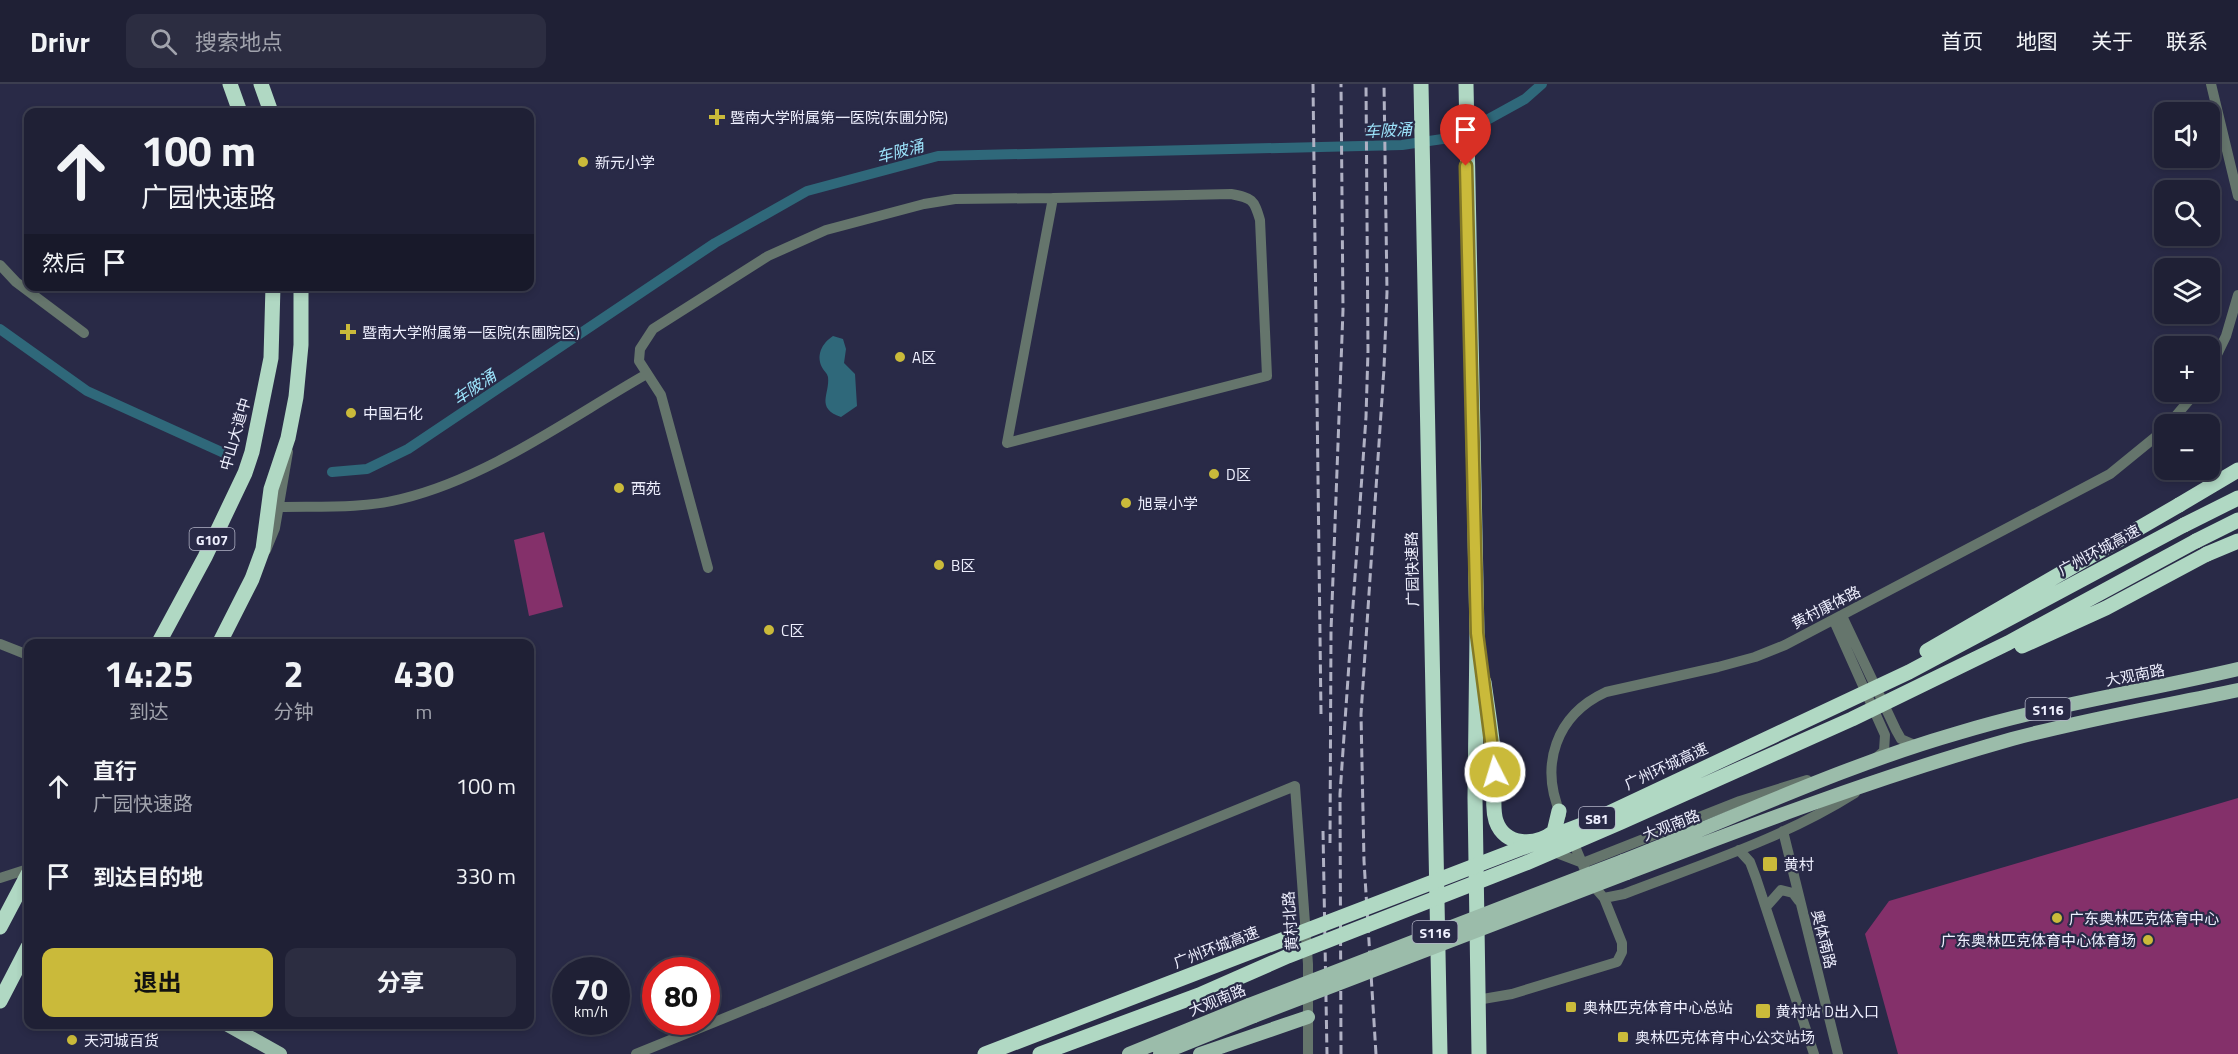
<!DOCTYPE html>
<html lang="zh">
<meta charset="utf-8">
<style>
:root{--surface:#1f2035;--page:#2c2d41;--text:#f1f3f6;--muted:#a1a3ad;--line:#3c3e50;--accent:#caba3a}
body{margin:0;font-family:"Titillium Web","Noto Sans SC",sans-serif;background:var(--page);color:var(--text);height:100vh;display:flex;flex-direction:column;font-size:22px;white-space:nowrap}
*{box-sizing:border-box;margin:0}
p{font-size:20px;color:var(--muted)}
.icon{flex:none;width:33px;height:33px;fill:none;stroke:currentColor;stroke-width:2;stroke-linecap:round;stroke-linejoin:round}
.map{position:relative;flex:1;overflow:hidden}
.drawer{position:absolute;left:24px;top:555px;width:510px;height:390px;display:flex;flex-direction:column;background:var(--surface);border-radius:12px;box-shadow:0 3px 9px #0003,0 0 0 2px var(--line)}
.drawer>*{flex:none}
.top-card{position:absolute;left:24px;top:24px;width:510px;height:183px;border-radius:12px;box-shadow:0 3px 9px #0003,0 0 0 2px var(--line);background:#1f2035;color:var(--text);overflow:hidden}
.controls{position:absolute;left:2154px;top:18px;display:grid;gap:12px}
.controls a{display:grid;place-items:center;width:66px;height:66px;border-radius:12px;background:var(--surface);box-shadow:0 3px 9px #0003,0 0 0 2px var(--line);font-size:30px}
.speed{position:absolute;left:552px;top:873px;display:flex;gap:12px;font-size:30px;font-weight:700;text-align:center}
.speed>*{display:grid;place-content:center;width:78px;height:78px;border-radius:50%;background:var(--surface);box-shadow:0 3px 9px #0003,0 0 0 2px var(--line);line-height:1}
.speed small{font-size:15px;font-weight:400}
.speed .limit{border:9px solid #d22;background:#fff;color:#111}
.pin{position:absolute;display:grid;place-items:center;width:51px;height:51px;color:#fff;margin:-62px -26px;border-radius:50% 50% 50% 0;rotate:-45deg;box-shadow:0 0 6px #0007}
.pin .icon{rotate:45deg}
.me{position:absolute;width:66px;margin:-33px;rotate:355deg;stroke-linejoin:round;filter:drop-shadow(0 0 4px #0008)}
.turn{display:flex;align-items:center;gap:21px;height:126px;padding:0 18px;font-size:27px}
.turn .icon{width:78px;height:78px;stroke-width:2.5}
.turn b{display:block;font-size:42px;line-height:51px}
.then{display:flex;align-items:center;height:57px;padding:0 18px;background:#0003;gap:12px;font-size:22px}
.eta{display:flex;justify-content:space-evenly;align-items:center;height:102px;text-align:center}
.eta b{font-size:36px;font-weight:700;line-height:42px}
.action{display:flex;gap:12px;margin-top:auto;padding:12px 18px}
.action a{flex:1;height:69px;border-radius:12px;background:var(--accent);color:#111;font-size:24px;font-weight:700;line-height:69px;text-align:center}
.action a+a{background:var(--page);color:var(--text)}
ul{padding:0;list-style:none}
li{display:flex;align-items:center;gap:18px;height:90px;padding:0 18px}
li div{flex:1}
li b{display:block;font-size:22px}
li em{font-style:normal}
header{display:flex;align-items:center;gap:36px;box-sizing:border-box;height:84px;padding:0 30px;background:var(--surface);border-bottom:2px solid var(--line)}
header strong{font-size:28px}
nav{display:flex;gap:33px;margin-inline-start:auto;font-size:21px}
.search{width:420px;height:54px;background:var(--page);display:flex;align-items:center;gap:15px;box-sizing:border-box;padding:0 21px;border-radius:12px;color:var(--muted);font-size:22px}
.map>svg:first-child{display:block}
.green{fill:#84306a}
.water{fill:#2f687a}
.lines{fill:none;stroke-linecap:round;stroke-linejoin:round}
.canal{stroke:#2f687a;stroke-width:10}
.minor{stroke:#65756c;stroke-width:10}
.major{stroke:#9bbcaa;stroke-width:14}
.highway{stroke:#b0d8c3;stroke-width:15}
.rail{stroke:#b0b1c4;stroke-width:3;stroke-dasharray:9 4.5;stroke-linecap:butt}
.major-bridge{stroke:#9bbcaa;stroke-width:14}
.highway-bridge{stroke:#b0d8c3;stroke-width:15}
.route-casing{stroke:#837926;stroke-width:15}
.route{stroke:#caba3a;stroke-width:10}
.poi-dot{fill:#caba3a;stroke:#292a47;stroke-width:2}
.labels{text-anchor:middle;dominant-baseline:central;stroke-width:4.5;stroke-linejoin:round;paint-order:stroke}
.shield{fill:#292a47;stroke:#b3b4c7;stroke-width:1.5}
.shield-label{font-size:14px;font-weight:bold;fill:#eeeffe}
.poi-label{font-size:15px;fill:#eeeffe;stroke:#292a47;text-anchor:start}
.street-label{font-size:15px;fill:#eeeffe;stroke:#292a47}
.water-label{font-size:16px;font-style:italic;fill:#9ce3fb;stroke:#292a47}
</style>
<header>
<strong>Drivr</strong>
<div class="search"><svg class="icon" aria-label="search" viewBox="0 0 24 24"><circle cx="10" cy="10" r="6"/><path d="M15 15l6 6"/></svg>搜索地点</div>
<nav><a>首页</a><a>地图</a><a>关于</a><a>联系</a></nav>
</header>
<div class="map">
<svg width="2238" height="970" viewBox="0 0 2238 970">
<rect width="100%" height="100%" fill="#292a47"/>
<path class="green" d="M544,448L563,523L529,532L514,456Z
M2238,714V970H1898L1865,850L1889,817Z"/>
<path class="water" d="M833,252L843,255L846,265L844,279L855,290L857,322L841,333C815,324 830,310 828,293C827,289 824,287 823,285C815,272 822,259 833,252Z"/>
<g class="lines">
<path class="canal" d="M0,245L87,307L226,370
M332,388L367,385L408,365L715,159L807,107L938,72L1402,61L1456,53L1525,15L1542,0"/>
<path class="minor" d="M2211,0L2238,112
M1231,110C1252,114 1254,115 1260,136L1267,292L1007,359L1053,114Z
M0,181L16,198L84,249
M2210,285L2226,252L2238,211
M2169,340L2196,308
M278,423C318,422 361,425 401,415C488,394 568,335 645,291
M266,466L275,444L288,368
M708,484L661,311L639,277L640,265L653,245L768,172L826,146L924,120L955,115L1053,114
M1842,532L1896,646L1901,655L1917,662
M1834,537L1885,651L1884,667L1876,674
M0,560L28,571
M1561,731C1539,681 1556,631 1606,608L1718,583L1755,573L1785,561L2110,390L2164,346
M1783,747L1838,970
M1549,766L1583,779L1740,717L1807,696
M1739,766L1750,778L1756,794L1814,970
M0,794L28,785
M1604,814L1624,810C1702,780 1784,754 1855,709
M1766,823L1781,806L1793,809L1799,817
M1477,916L1512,910L1617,878L1622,868V859L1604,814L1590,798L1571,753
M636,970L1295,702L1308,880V970"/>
<path class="major" d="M1623,777C1734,734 1843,682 1958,649C2050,621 2145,607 2238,585
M1627,789C1754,740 1881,692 2012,655C2086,635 2163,622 2238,606
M226,940L280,970
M1129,970L1249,921
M1160,970L1254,932
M1200,970L1308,933"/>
<path class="highway" d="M230,0L240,28
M261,0L271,28
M1421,0L1440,970
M1466,0L1477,549L1475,714L1479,970
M2179,421L2238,386
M2184,441L2238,414
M2196,457L2238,436
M2207,470L2238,457
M158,560L205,473L245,389L252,368L271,274L273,202
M219,560L252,495L263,465L271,405L288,354L296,313L301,261V202
M1484,598C1488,627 1493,656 1495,686C1496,702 1491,721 1496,737C1505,763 1536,762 1554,748L1559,727
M0,843L28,790
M0,917L28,863"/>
<path class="rail" d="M1313,0L1321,630
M1323,747L1327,970
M1330,759L1331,547L1343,226L1341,0
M1341,970L1340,710L1366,333L1368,267L1366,0
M1376,970L1364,777L1361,630L1384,284L1387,208L1384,0"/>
<path class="major-bridge" d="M1249,921L1623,777
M1254,932L1627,789"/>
<path class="highway-bridge" d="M2022,562L2106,524L2207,470
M1927,567L2179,421
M985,970L1592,737L1909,588L2184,441
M1040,970L1199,911L1288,872L1526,779L1621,738L1852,635L2008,559L2196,457"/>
</g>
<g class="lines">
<g class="route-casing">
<path id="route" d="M1466,82L1477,549L1495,688"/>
</g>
<use href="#route" class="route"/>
</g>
<g class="poi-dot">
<path d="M714 24h6v6h6v6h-6v6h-6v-6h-6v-6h6z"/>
<circle cx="583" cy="78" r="6"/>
<path d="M345 239h6v6h6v6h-6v6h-6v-6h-6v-6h6z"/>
<circle cx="900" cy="273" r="6"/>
<circle cx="351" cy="329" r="6"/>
<circle cx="1214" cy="390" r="6"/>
<circle cx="619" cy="404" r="6"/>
<circle cx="1126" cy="419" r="6"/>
<circle cx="939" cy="481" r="6"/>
<circle cx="769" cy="546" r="6"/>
<rect x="1762" y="772" width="16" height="16" rx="3"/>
<circle cx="2057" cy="834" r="6"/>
<circle cx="2148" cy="856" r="6"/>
<rect x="1565" y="917" width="12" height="12" rx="3"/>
<rect x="1755" y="919" width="16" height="16" rx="3"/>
<rect x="1617" y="947" width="12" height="12" rx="3"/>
<circle cx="72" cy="956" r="6"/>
</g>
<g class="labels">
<g class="shield">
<rect x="189.5" y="444" width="45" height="22" rx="4.5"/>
<rect x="2025.5" y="614" width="45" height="22" rx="4.5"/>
<rect x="1579" y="723" width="36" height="22" rx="4.5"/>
<rect x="1412.5" y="837" width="45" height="22" rx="4.5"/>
</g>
<g class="shield-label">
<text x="212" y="455">G107</text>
<text x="2048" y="625">S116</text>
<text x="1597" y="734">S81</text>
<text x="1435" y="848">S116</text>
</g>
<g class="poi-label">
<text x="730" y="33">暨南大学附属第一医院(东圃分院)</text>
<text x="595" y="78">新元小学</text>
<text x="362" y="248">暨南大学附属第一医院(东圃院区)</text>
<text x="912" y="273">A区</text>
<text x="363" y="329">中国石化</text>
<text x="1226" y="390">D区</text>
<text x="631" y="404">西苑</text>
<text x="1138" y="419">旭景小学</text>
<text x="951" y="481">B区</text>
<text x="781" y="546">C区</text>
<text x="1784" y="780">黄村</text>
<text x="2069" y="834">广东奥林匹克体育中心</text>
<text x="2136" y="856" text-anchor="end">广东奥林匹克体育中心体育场</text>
<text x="1583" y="923">奥林匹克体育中心总站</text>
<text x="1776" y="927">黄村站 D出入口</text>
<text x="1635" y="953">奥林匹克体育中心公交站场</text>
<text x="84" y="956">天河城百货</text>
</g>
<g class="street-label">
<text transform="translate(235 350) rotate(-74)">中山大道中</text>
<text transform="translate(2099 466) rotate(-28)">广州环城高速</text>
<text transform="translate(1412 485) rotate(-91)">广园快速路</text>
<text transform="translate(1826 523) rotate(-27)">黄村康体路</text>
<text transform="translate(2135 591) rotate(-11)">大观南路</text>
<text transform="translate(1666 682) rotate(-25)">广州环城高速</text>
<text transform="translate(1671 741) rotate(-21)">大观南路</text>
<text transform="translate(1290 837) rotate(-94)">黄村北路</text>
<text transform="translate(1824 855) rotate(76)">奥体南路</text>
<text transform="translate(1216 863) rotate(-21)">广州环城高速</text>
<text transform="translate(1217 916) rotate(-22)">大观南路</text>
</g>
<g class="water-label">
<text transform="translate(1388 46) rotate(-3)">车陂涌</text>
<text transform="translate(900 67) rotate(-15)">车陂涌</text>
<text transform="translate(474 303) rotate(-34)">车陂涌</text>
</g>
</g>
</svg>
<div class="controls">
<a><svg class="icon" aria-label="sound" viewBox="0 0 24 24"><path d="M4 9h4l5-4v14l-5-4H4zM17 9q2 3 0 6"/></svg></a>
<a><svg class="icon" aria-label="search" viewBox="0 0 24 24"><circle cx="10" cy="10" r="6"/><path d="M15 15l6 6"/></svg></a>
<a><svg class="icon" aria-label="layers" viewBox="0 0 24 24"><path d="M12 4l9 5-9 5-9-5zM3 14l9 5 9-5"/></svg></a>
<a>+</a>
<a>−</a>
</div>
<div class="speed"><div>70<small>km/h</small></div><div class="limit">80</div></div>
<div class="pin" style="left:1466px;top:82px;background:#d93025"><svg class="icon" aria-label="arrive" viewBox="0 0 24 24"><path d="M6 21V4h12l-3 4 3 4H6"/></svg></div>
<svg class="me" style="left:1495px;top:688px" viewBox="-20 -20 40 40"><circle r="17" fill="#caba3a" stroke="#fff" stroke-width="3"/><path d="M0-11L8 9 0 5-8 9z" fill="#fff"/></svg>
<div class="top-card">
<div class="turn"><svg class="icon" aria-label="ahead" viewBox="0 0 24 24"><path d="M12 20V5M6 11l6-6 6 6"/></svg><div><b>100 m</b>广园快速路</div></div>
<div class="then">然后<svg class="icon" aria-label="arrive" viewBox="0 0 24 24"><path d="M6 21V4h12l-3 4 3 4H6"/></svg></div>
</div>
<section class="drawer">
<div class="eta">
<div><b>14:25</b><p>到达</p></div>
<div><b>2</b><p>分钟</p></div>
<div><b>430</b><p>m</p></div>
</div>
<ul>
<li><svg class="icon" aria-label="ahead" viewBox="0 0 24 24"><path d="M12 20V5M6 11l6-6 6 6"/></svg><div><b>直行</b><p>广园快速路</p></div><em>100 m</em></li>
<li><svg class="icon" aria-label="arrive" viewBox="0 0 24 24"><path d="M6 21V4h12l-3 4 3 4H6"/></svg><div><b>到达目的地</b></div><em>330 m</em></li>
</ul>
<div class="action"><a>退出</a><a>分享</a></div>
</section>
</div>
